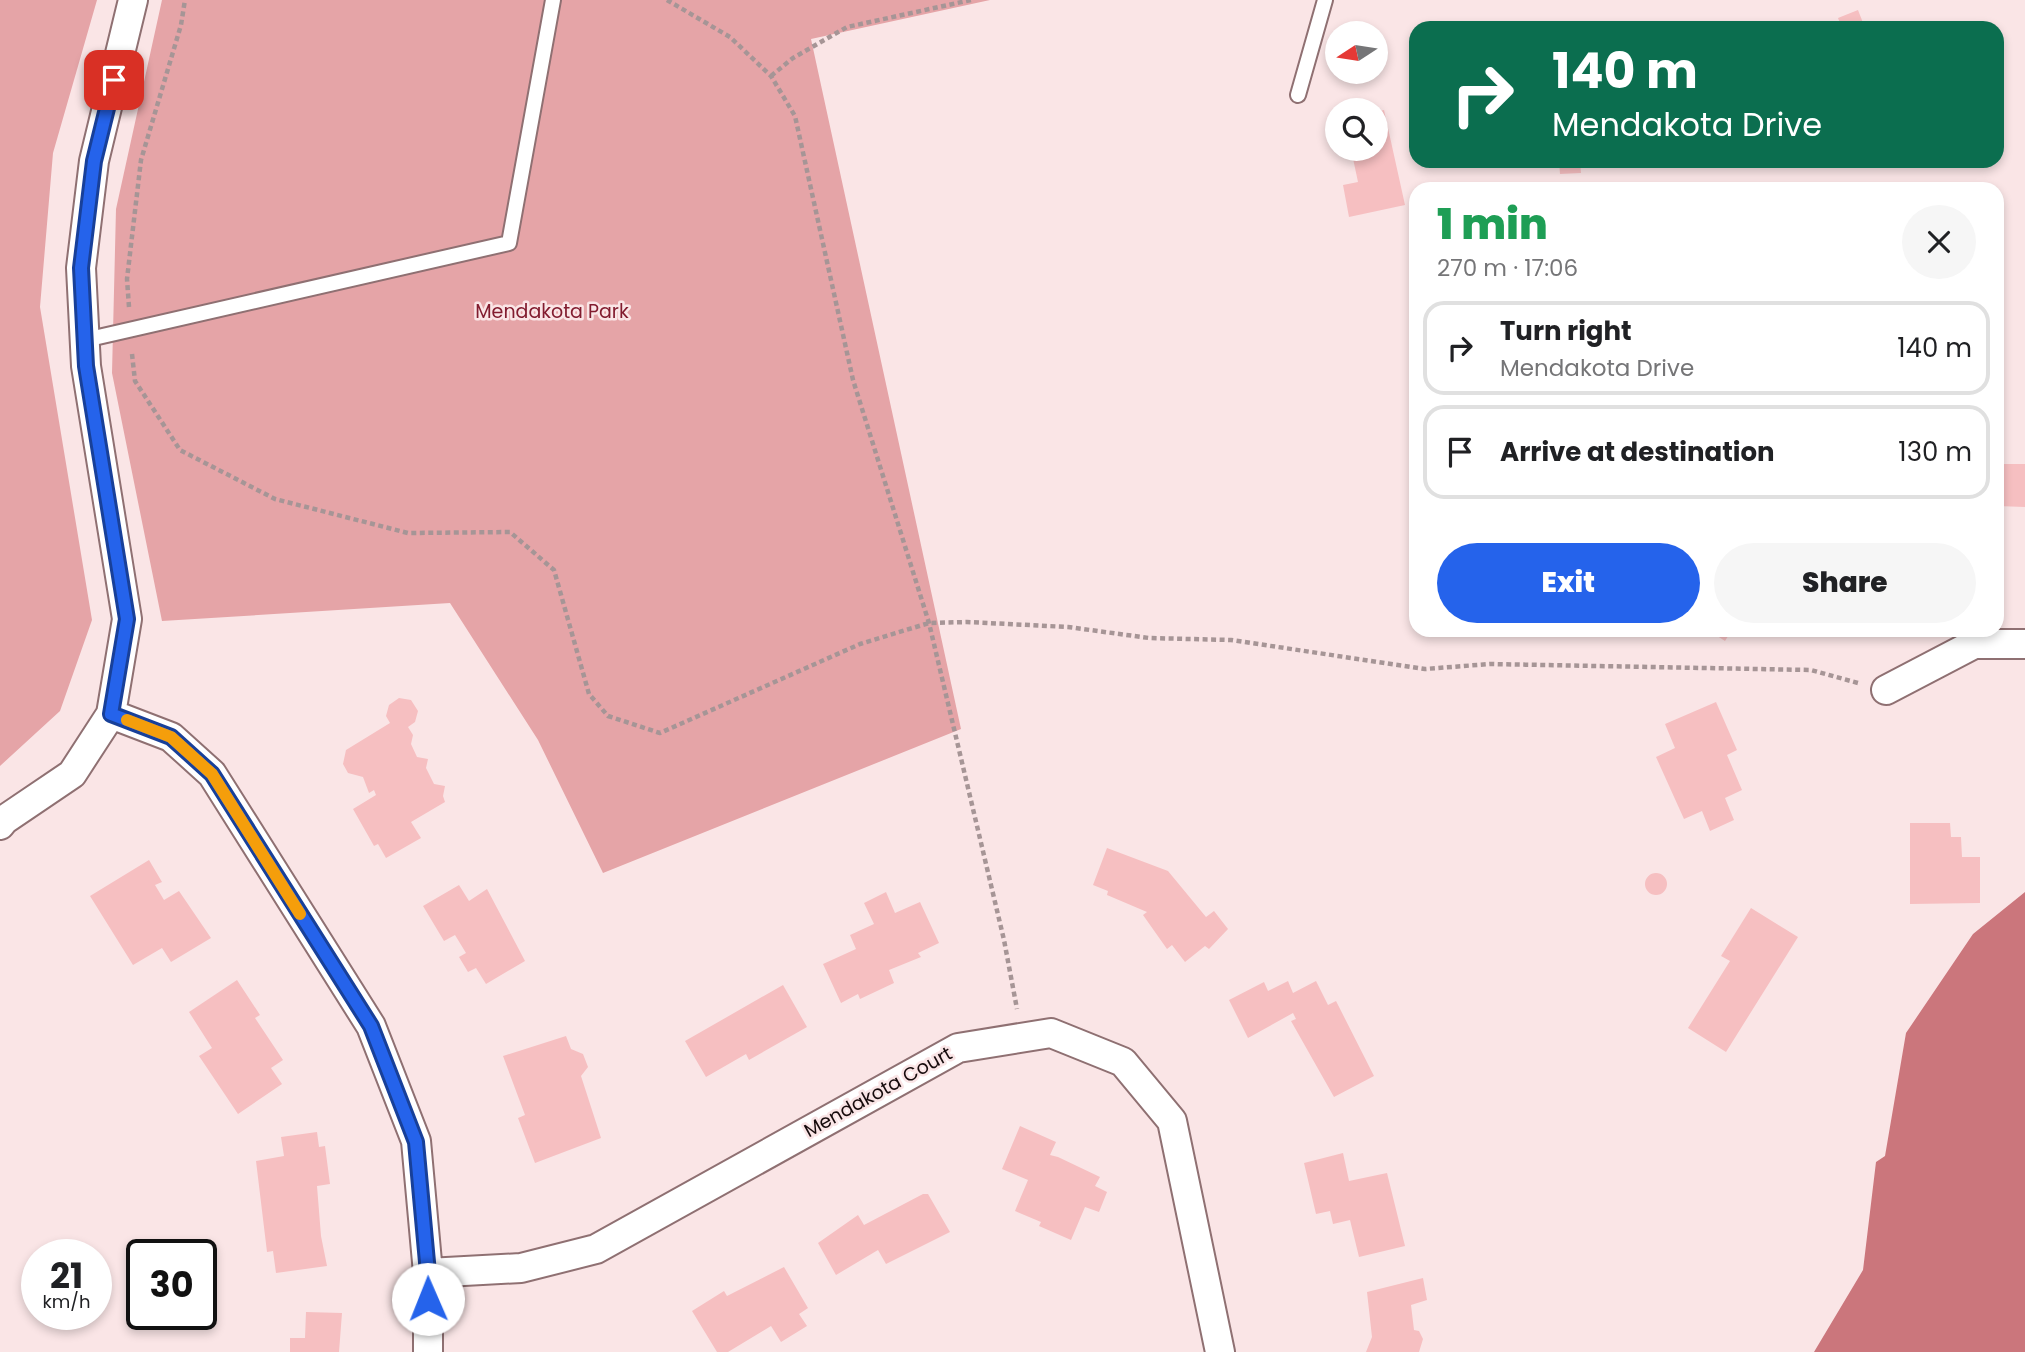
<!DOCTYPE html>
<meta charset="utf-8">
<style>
:root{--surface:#fff;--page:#f6f6f6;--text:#202124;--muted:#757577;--line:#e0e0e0;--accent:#2563eb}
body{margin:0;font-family:Poppins,sans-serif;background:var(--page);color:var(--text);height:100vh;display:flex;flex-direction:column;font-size:26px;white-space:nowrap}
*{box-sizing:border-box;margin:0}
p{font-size:23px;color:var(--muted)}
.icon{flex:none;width:38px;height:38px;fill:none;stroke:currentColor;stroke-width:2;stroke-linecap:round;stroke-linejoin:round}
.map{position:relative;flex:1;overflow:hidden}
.details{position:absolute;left:1409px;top:182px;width:595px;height:455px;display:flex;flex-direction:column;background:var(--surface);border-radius:21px;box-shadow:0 4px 10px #0003}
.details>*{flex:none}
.guide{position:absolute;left:1409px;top:21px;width:595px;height:147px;border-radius:21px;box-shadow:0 4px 10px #0003;background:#0b6e4f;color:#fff;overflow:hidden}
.needle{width:46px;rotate:258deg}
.fabs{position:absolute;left:1325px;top:21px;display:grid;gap:14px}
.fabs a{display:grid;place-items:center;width:63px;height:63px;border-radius:50%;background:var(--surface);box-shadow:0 4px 10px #0003;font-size:35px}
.speed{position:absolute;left:21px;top:1239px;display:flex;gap:14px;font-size:35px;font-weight:700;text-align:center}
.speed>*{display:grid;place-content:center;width:91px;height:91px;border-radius:50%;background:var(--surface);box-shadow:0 4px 10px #0003;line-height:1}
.speed small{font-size:18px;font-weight:400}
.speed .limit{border:4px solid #111;border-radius:10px;background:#fff;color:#111}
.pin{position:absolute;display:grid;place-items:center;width:60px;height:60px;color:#fff;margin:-30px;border-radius:14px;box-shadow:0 4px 10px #0006}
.me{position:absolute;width:77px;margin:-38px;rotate:359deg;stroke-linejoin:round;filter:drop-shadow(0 0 5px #0008)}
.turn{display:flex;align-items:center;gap:24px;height:147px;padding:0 28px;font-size:32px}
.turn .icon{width:91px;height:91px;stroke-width:2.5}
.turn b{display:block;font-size:49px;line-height:60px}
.round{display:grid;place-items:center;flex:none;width:74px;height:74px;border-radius:37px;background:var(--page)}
.headline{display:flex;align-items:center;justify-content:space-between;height:119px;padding:0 28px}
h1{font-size:42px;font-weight:800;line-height:52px;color:#1e9e55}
.button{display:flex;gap:14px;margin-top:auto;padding:14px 28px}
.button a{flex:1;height:80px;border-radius:42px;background:var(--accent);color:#fff;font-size:28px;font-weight:800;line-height:80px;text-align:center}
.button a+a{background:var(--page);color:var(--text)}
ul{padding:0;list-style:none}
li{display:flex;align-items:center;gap:21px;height:94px;margin:0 14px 10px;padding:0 14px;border:4px solid var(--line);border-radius:21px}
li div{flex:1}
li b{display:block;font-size:26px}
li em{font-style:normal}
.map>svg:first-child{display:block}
.green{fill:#e5a4a7}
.water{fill:#cb767c}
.building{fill:#f6bfc1}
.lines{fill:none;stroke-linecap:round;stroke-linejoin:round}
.service-casing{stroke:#8f7072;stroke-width:18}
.minor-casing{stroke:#8f7072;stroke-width:32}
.path{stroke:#a69596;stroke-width:4.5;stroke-dasharray:5 3.5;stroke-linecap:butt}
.service{stroke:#fff;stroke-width:14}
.minor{stroke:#fff;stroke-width:28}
.route-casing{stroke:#184099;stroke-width:18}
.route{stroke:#2563eb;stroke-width:12}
.slow{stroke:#f59e0b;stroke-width:12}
.labels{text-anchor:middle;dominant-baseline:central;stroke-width:5;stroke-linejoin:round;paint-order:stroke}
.park-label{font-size:19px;fill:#821c2f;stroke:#fae5e6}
.street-label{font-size:19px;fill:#160b0c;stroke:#fae5e6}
</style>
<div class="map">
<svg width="2025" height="1352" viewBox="0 0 2025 1352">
<rect width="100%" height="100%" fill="#fae5e6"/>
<path class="green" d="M0,0H97L53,153L40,307L92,620L60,711L0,766Z
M162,0H990L811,39L961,729L603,873L538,740L450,603L162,621L112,373L116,209Z"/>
<path class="water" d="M2025,892V1352H1814L1863,1270L1876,1162L1885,1156L1906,1033L1973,934Z"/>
<path class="building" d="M1858,10L1865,28H1842L1838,18Z
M1384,110L1405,205L1349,217L1343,185L1358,182L1351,149H1376V112Z
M1559,161H1580L1581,173L1560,174Z
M1997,464H2025V507L1997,506Z
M1708,630H1732L1725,641Z
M399,698L411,700L418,711L415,722L408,727L413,735L411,744L417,757L428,759L426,768L434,784L445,786L443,796L445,802L411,822L421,838L386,858L378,844L374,846L353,809L376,795L374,790L369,793L363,777L348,773L343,764L346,750L390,723L386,716L389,705Z
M1716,702L1737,750L1727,755L1742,790L1725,798L1734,820L1710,831L1702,811L1684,819L1656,757L1675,748L1665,724Z
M1910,823H1950L1951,837H1961L1962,857H1980V903L1910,904Z
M1107,848L1168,871L1206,917L1214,911L1228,929L1209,949L1205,946L1185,962L1172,945L1167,949L1143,915L1147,912L1107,895L1108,891L1093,885Z
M149,860L162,882L155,885L164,900L179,891L211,938L171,962L162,948L133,965L90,896Z
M1645 884a11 11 0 1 1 22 0a11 11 0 1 1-22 0Z
M459,885L469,901L487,889L525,961L486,984L476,968L468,972L459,957L466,953L455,935L444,941L423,906Z
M886,892L895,913L920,902L939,943L918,953L921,957L889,970L894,983L860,999L858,994L841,1003L823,964L856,949L850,935L874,924L864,903Z
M1751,908L1798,937L1726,1052L1688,1028L1730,961L1721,956Z
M237,980L260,1015L255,1018L283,1060L271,1068L282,1084L238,1114L199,1056L212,1048L189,1012Z
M1288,981L1293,993L1316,981L1328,1005L1336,1001L1374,1076L1334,1097L1291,1021L1296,1019L1293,1013L1248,1038L1229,1000L1264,982L1268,991Z
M783,985L807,1027L749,1060L746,1054L706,1077L685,1041Z
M566,1036L571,1049L583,1054L588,1067L581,1076L601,1138L535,1163L518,1118L525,1115L503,1056Z
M1020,1126L1056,1142L1050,1155L1058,1157L1100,1177L1095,1186L1107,1192L1099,1212L1085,1207L1071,1240L1039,1226L1041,1222L1015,1211L1028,1180L1002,1169Z
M317,1132L319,1147L325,1146L330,1184L317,1186L321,1236L327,1266L276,1273L273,1251L267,1252L256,1161L284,1156L281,1137Z
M1343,1153L1349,1181L1387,1173L1405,1246L1359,1257L1350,1220L1333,1224L1330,1211L1316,1214L1304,1163Z
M923,1194H928L950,1232L886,1264L878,1250L836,1275L818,1243L858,1215L864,1225Z
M784,1267L808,1308L799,1314L807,1326L781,1342L771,1326L728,1352H717L692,1311L724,1291L727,1296Z
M1423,1278L1427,1300L1411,1305L1414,1330L1419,1331L1423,1339L1419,1352H1366L1372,1337L1367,1292Z
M306,1312L342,1313L339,1352H290V1338H305Z"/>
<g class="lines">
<g class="service-casing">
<path id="service" d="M1298,95L1325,0
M85,340L509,243L553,0"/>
</g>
<g class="minor-casing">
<path id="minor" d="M1886,690L1974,644H2025
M111,714L171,737L212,774L371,1026L416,1141L428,1273
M0,825L4,820L72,774L111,714L127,619L86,366L81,268L94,161L133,0
M428,1352V1273L521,1268L596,1249L958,1048L1051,1033L1123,1062L1172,1121L1220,1352"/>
</g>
<path class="path" d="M667,0L730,37L771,76L795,116L853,380L929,623L1004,940L1017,1009
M771,76L793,58L847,27L971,0
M129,307L127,279L141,160L181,25L185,0
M132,354L135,381L180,450L275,499L408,533L510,532L554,570L589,694L608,716L660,733L860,644L929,623L967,622L1068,627L1149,638L1231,640L1425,669L1490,664L1811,670L1858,683"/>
<use href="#service" class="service"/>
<use href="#minor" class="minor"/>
</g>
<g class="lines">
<g class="route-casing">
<path id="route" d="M114,80L94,161L81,268L86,366L127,619L111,714L171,737L212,774L371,1026L416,1142L428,1273V1299"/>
</g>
<use href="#route" class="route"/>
<path class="slow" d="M127,720L171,737L212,774L300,914"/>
</g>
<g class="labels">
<g class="park-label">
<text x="552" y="311">Mendakota Park</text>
</g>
<g class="street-label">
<text transform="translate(878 1092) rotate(-29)">Mendakota Court</text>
</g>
</g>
</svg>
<div class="fabs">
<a><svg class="needle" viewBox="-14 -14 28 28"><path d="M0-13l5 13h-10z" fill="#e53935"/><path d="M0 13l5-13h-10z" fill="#757577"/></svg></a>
<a><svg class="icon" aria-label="search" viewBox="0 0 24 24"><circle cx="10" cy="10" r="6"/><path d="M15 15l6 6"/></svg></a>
</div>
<div class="speed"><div>21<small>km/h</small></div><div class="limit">30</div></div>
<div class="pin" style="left:114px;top:80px;background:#d93025"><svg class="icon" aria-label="arrive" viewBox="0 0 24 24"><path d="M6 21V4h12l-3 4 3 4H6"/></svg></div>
<svg class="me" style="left:428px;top:1299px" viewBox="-20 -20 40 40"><circle r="19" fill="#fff"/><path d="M0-13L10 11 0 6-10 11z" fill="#2563eb"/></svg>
<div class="guide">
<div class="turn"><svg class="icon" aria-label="right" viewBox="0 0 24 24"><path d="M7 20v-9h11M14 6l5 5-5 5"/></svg><div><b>140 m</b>Mendakota Drive</div></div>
</div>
<section class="details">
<div class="headline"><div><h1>1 min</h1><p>270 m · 17:06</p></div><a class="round"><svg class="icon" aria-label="close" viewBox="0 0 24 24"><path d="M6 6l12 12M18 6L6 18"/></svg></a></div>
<ul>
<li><svg class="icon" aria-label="right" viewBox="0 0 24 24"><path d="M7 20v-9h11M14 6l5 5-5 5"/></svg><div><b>Turn right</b><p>Mendakota Drive</p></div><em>140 m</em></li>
<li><svg class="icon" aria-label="arrive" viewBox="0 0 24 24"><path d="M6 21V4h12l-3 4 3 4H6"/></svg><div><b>Arrive at destination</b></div><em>130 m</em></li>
</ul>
<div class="button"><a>Exit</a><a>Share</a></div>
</section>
</div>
